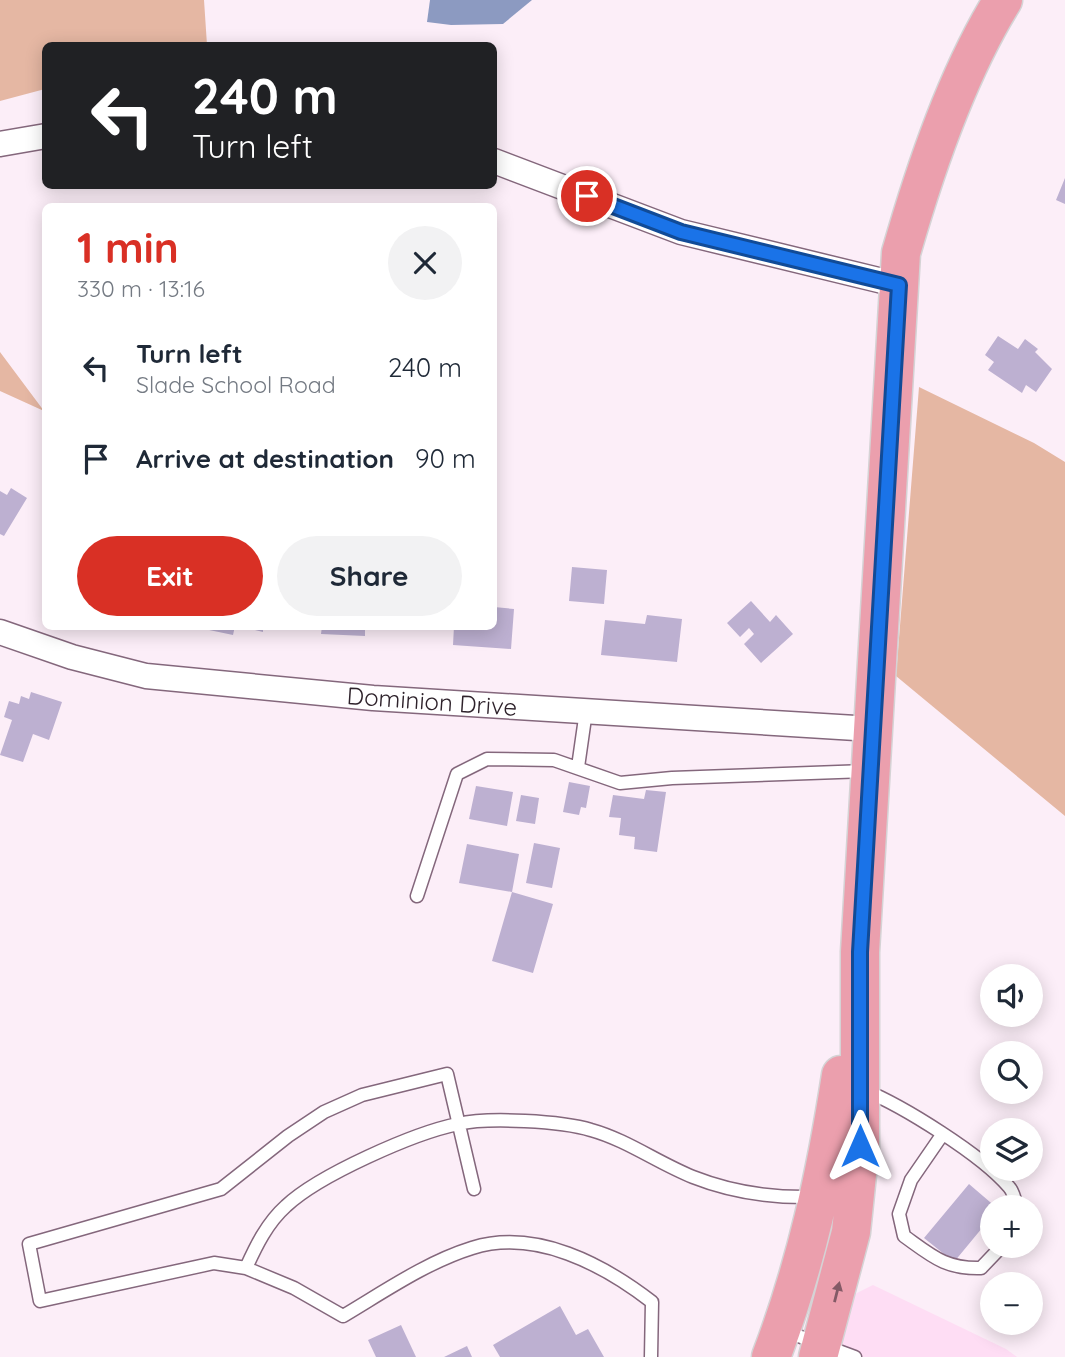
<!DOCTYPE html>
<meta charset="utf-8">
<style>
:root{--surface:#fff;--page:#f2f2f3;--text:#1f2937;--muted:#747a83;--accent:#d93025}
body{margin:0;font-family:Quicksand,sans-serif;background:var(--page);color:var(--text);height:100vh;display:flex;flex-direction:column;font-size:26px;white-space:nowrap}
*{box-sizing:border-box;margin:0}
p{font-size:23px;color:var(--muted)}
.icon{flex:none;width:38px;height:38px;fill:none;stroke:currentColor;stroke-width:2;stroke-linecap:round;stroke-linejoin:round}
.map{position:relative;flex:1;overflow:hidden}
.drawer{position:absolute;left:42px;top:203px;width:455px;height:427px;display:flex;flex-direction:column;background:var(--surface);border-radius:10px;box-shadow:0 4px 18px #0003}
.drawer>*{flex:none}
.guide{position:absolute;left:42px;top:42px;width:455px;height:147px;border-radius:10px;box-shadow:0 4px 18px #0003;background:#202124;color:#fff;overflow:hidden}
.fabs{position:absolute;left:980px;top:964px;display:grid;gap:14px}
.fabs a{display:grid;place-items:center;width:63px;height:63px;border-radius:50%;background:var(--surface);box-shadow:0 4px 18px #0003;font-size:35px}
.pin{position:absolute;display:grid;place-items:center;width:60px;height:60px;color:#fff;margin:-30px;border:4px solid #fff;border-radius:50%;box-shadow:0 2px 7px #0007}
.me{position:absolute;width:77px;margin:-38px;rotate:0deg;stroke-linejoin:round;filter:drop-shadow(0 0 5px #0008)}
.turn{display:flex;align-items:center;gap:24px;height:147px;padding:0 35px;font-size:32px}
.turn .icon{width:91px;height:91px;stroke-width:2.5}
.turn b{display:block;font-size:49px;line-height:60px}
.round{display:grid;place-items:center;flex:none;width:74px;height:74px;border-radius:37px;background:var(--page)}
.summary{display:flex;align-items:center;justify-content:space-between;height:119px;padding:0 35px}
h1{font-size:42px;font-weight:700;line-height:52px;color:var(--accent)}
.cta{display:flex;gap:14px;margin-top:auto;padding:14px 35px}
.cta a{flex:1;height:80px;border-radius:42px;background:var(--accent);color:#fff;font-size:28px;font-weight:700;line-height:80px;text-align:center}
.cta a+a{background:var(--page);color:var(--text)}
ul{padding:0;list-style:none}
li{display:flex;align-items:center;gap:21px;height:91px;padding:0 35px}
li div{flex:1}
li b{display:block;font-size:26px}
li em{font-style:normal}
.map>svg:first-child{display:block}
.built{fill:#feddf4}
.forest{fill:#e5b7a3}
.water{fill:#8c9ac1}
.building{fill:#bdb0d1}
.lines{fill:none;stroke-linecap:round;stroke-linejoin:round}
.lane-casing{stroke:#84677c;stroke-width:15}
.street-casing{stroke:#84677c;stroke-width:27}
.primary-casing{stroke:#d5d3d5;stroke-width:41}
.lane{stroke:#fff;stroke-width:12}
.street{stroke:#fff;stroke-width:24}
.primary{stroke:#eb9fad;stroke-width:38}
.oneway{fill:#835a66}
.route-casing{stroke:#114b97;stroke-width:18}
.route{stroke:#1a73e8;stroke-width:12}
.labels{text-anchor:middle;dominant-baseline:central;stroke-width:5;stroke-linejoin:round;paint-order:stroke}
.street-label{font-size:24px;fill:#2e222b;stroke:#fff}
</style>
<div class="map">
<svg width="1065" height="1357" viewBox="0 0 1065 1357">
<rect width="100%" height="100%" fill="#fceef8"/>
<path class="built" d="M873,1285L1006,1349L1017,1357H818L833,1305Z"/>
<path class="forest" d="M0,0H204L207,45L46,46L45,89L0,101Z
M0,352L44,411L0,391Z
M919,387L1034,443L1065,462V816L896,676Z"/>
<path class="water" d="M430,0H532L503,24L451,25L427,22Z"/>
<path class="building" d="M1065,178V204L1056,200Z
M998,336L1018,349L1025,339L1038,349L1035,352L1052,369L1036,392L1026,385L1022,393L988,370L994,362L985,355Z
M11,488L27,498L4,536L0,534V491L7,495Z
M572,567L607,570L604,604L569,601Z
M751,601L770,622L776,615L793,634L761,663L744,644L754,634L749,628L740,637L727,623Z
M494,607L514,609L511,649L453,645L454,626H494Z
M647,615L682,619L677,662L601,655L605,620L645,624Z
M190,626H235L233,635Z
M239,626H263V632Z
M322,626H365V636L321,634Z
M31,692L62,702L49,740L33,734L23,762L0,755L12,720L4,717L9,701L19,704L21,696L29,699Z
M569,782L590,786L586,808L581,807L579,815L563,812Z
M476,786L513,792L507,826L469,819Z
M646,790L666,792L657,852L634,849L635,837L619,835L621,818L609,817L613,795L644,799Z
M521,795L539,798L535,824L516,821Z
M534,843L560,848L552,888L526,883Z
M467,844L519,854L512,892L553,904L533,973L492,961L512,892L459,883Z
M969,1184L997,1208H992V1216L954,1262L924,1238Z
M560,1306L576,1335L588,1329L604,1357H500L493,1345Z
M401,1325L416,1357H376L368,1340Z
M467,1346L472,1357H444Z"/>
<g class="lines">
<g class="lane-casing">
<path id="lane" d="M578,767L586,711
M417,896L457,774L487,759L554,760L620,783L672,778L866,771
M864,1090C903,1106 982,1155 1009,1187C1014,1192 1015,1201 1017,1208
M942,1135L911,1180L899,1214L904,1236C932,1256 945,1269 981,1268L1002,1246
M246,1268L214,1263L40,1301L29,1244L221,1189L288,1136L324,1112L362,1095L447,1074L474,1189
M785,1331L855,1357
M651,1357L652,1302C604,1265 536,1228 472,1248C427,1262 385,1291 343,1316L294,1288L246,1268C256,1246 267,1223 286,1206C319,1175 414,1133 458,1124C488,1117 562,1121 591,1130C627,1140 658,1163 693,1177C731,1192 772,1198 813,1197"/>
</g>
<g class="street-casing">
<path id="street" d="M0,144L46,136
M494,161L681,232L899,285
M0,632L72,657L146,676L373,698L872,729"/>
</g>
<g class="primary-casing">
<path id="primary" d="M771,1357C806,1265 826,1173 841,1075
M818,1357L851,1232L860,1146V952L901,253C925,169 957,74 1003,0"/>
</g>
<use href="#lane" class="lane"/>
<use href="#street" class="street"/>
<use href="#primary" class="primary"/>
</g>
<defs><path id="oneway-solid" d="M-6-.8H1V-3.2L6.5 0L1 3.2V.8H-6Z" transform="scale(1.75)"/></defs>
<use class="oneway" href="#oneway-solid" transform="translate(837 1292) rotate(-76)"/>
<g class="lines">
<g class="route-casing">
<path id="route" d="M587,196L681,232L899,285L860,952V1146"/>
</g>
<use href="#route" class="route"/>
</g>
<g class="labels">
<g class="street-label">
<text transform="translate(432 701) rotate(4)">Dominion Drive</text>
</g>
</g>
</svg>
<div class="fabs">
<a><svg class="icon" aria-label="sound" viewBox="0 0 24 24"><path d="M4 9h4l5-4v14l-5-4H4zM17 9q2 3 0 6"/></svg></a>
<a><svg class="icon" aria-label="search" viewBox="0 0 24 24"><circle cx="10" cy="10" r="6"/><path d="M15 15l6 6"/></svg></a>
<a><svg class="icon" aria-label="layers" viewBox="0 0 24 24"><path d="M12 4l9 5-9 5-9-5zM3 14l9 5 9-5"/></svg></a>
<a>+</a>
<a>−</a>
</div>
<div class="pin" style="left:587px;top:196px;background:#d93025"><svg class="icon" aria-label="arrive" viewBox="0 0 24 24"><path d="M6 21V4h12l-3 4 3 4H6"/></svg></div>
<svg class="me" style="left:860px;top:1146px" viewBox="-20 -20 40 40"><path d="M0-17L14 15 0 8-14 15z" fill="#1a73e8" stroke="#fff" stroke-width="4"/></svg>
<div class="guide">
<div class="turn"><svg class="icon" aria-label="left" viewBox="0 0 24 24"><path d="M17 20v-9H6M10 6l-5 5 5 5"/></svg><div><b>240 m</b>Turn left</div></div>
</div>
<section class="drawer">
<div class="summary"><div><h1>1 min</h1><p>330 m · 13:16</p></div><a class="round"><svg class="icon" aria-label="close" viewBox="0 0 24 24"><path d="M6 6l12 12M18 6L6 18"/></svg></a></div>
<ul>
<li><svg class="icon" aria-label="left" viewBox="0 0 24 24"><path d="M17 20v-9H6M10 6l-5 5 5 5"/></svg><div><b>Turn left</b><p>Slade School Road</p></div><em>240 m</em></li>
<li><svg class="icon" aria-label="arrive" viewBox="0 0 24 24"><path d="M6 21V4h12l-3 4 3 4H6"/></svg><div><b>Arrive at destination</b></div><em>90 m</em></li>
</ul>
<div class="cta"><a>Exit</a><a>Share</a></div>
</section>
</div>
